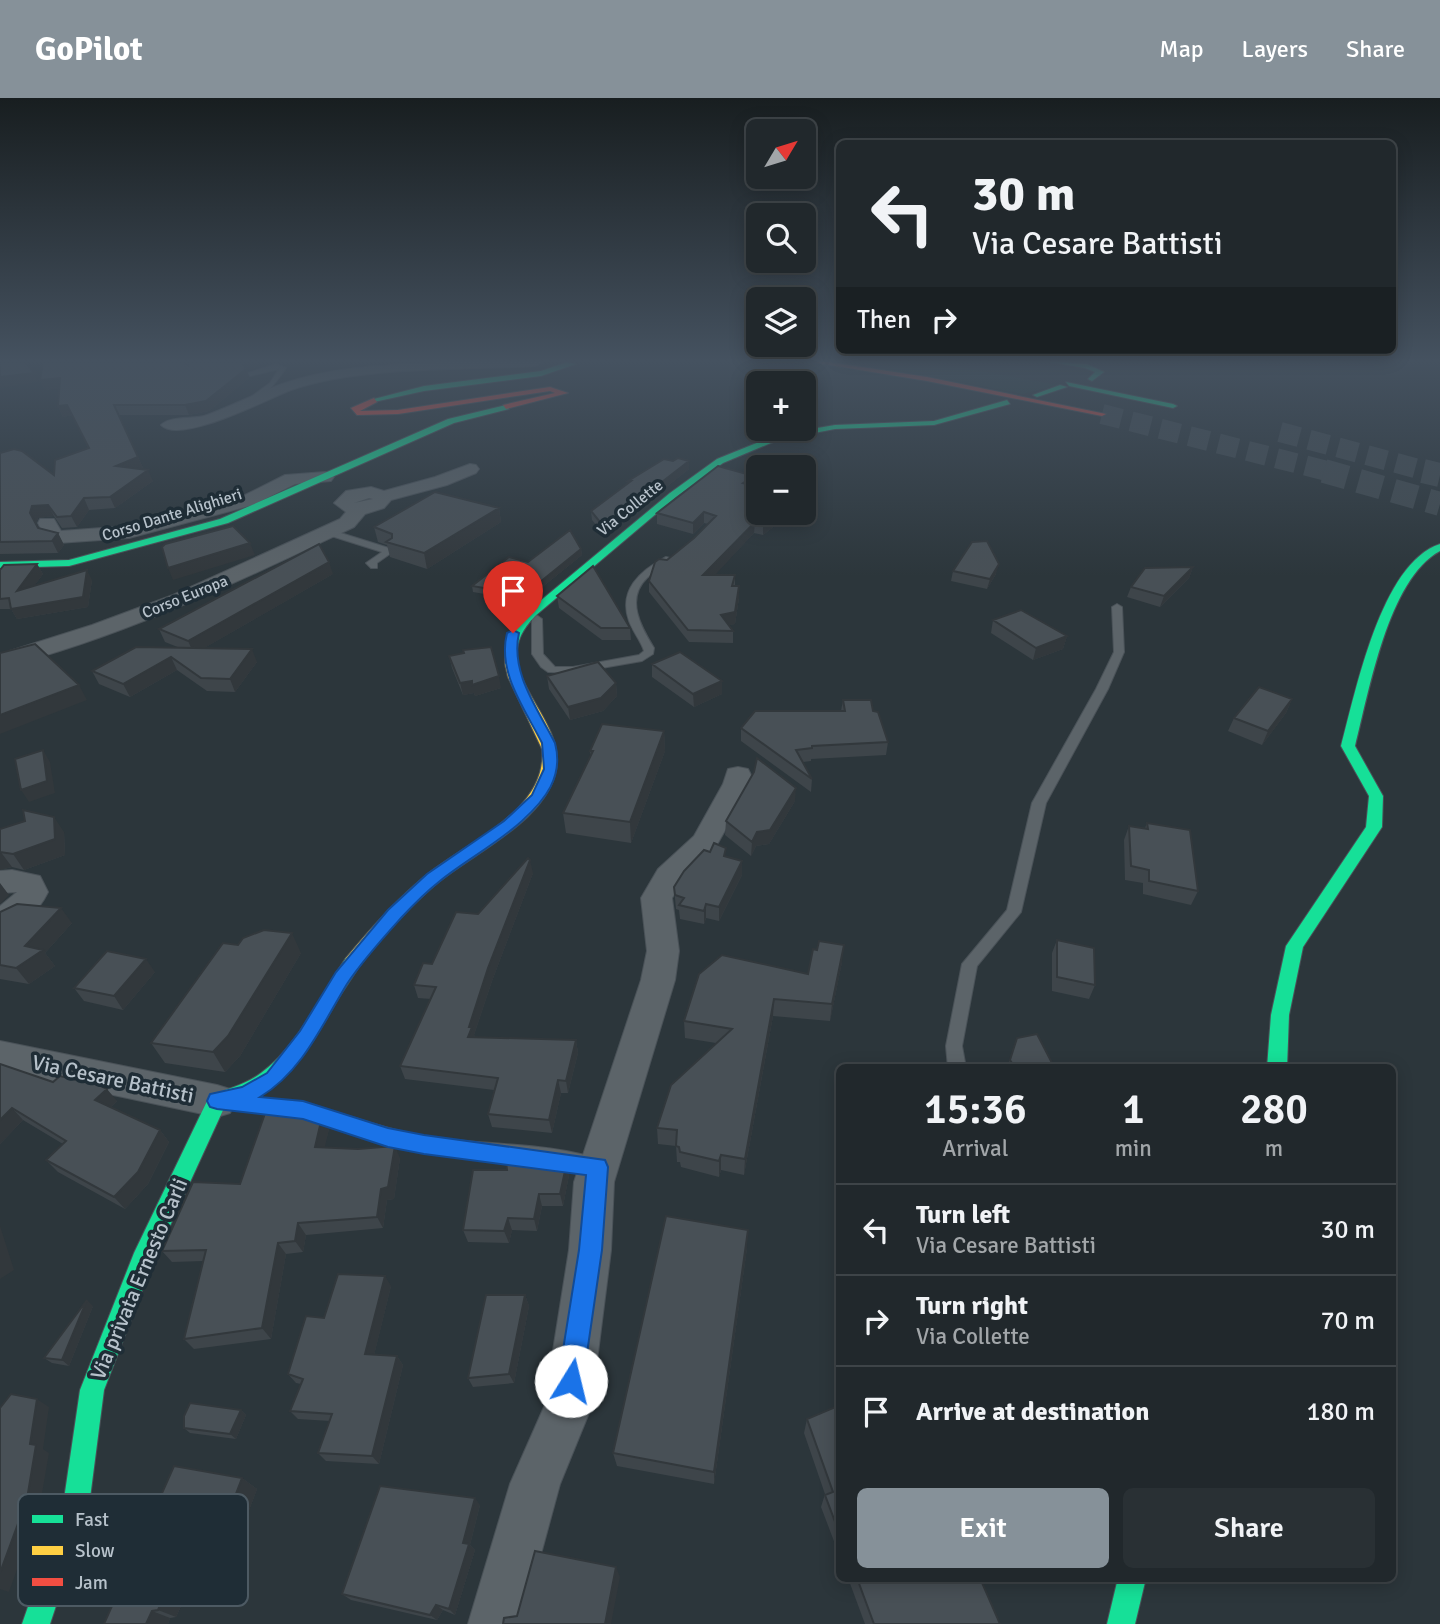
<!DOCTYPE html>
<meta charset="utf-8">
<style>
:root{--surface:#21282c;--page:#293034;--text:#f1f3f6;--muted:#a2a6a9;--line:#3e4448;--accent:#869199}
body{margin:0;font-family:Signika,sans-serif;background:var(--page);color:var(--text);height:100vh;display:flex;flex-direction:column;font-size:26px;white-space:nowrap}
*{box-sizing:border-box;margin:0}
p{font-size:23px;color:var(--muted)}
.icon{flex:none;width:38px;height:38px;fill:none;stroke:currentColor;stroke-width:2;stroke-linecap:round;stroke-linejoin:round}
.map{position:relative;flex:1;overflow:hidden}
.drawer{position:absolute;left:836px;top:966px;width:560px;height:518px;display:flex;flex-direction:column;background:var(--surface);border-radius:10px;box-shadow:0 4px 18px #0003,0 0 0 2px var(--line)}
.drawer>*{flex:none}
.hud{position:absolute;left:836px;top:42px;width:560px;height:214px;border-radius:10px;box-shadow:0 4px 18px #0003,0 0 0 2px var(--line);background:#21282c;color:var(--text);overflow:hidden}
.needle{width:46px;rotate:52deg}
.buttons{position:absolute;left:746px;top:21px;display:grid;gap:14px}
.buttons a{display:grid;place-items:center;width:70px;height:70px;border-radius:10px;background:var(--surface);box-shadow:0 4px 18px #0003,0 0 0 2px var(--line);font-size:35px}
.pin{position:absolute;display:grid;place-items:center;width:60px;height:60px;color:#fff;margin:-72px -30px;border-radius:50% 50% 50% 0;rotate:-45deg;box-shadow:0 0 7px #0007}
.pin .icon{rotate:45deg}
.me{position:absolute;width:77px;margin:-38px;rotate:9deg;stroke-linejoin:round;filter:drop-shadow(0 0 5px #0008)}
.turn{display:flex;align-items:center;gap:24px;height:147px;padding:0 21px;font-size:32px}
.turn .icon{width:91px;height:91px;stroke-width:2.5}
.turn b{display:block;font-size:49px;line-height:60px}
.then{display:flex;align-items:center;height:66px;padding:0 21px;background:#0003;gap:14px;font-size:26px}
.eta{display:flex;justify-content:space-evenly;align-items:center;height:119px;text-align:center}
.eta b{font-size:42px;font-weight:600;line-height:49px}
.action{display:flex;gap:14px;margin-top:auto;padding:14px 21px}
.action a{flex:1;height:80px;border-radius:10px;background:var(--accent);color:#fff;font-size:28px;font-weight:600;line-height:80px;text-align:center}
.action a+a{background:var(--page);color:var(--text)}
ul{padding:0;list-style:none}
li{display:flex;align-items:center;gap:21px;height:91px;padding:0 21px;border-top:2px solid var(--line)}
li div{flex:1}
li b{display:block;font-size:26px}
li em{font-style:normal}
header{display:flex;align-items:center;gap:42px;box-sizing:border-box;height:98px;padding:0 35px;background:var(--accent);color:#fff}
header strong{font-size:33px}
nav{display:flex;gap:38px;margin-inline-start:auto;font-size:24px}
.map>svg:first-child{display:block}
.green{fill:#29403f}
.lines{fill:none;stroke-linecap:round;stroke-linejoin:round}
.highway-tunnel-far1{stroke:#414b51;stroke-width:20;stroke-dasharray:20 10;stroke-linecap:butt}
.highway-tunnel{stroke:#414b51;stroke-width:24;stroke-dasharray:24 12;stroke-linecap:butt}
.lane-casing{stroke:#4a5258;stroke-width:2}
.street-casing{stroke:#4a5258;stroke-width:2}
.fast-casing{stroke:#4a5258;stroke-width:2}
.slow-casing{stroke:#4a5258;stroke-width:2}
.jam-casing{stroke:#4a5258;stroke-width:2}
.lane{fill:#5c6469;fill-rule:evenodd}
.street{fill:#5c6469;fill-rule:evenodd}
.fast{fill:#16e098;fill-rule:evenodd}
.slow{fill:#ffcf43;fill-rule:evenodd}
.jam{fill:#f24e42;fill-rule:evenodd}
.wall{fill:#3e454a}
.shaded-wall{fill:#32383c}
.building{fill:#485056;stroke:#32383c;stroke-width:2}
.route{fill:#1a73e8;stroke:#114b97;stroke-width:2}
.labels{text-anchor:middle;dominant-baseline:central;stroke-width:7;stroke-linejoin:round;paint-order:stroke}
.far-street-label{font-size:16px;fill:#b7c2cb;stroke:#1f2d36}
.near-street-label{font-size:21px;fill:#b7c2cb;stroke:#1f2d36}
.key{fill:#1f2d36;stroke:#4d5a63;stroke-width:2}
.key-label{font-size:19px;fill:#b7c2cb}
</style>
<header>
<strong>GoPilot</strong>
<nav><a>Map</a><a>Layers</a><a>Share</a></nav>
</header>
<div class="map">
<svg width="1440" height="1526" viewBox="0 0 1440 1526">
<rect width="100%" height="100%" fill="#2c363b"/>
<path class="green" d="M856,264H930L1058,287L1023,296Z"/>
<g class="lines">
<path class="highway-tunnel-far1" d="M1102,316L1331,374
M1280,334L1430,374"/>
<path class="highway-tunnel" d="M1324,373L1440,406
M1423,373L1440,377"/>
<g class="lane-casing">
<path id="lane" d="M276,266L286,270C277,283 263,303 247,304V302L270,285L279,271L250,278L248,275Z
M328,431L392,451L394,453L377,465V470H371L366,465L382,454L325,436L324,434Z
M666,459L674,461C665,468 655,472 647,480C625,501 641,529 654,550L653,556L642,563L573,575L548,574L541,569L532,556V522L526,516L531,513L542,521L543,556L555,569H573L639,557L644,553C641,543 633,534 629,523C618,492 640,473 666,459Z
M1117,506L1122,509L1124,554L1108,591L1046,705L1021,814L977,868L962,948L966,970H948L946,948L962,866L1007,812L1032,705L1096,591L1114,554L1112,509Z
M284,1002C332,1009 376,1030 424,1038C480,1048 551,1043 604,1063L606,1069L604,1075L597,1078L553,1069L420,1054L319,1024L278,1016L275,1010L278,1004Z"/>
</g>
<g class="street-casing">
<path id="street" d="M451,264H543L536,268C462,272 360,268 291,292C267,301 181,347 161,327C171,317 194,322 207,317C232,308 256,295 282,286C336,267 394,267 451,264Z
M470,366L476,367L479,371L476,375L447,387L391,402L384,410L365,416L354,429C239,483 124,539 0,570V556L92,527L173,497L340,421L346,414L334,405L346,393L371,389L384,393L435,379ZM369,400L373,401L354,405Z
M325,374L331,375L334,379L331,383L295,386L253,407L129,440L58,445L46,441L38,425L40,421H54L61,433L129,428L241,399L285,377Z
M738,669L748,671L751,677V686L714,752L680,787L672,800L679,853L675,882L614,1084L611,1152L591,1310L560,1386L522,1526H468L510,1386L544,1309L569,1152L574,1084L641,882L647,853L641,800L658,771L694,738L723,686L728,671Z
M12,772L40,778L48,794C38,815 22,827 0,834V808L17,794L0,795V773Z
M0,943L217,987L230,991L236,1003L230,1015L217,1019L0,973Z"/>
</g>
<g class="fast-casing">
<path id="fast" d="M567,264L576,266L541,278L424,293L374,304L370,302L424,288L541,273Z
M1050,264L1087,266L1104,274L1092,283L1088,281L1095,274L1085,270Z
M1066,284L1173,306L1177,308L1173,310L1069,288Z
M1060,287L1067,289L1037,299L1033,297Z
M1007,302L1010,306L934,327L835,331L778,342L723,365L676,399L535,518C521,533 515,545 517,566L511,570L505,566V550L508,538L527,514L670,395L717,361L776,337L835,327L934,323Z
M506,307L509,311L454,325L228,425L69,468L0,470V464L69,462L220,421L448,321Z
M1440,446V453C1388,481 1369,594 1355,648L1383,698L1382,729L1303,849L1289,917L1287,970H1267L1271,917L1286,848L1366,729L1369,698L1341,648C1356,593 1381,465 1440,446Z
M352,858L358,860L361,865C353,879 343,892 335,906C303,961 287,990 224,1010L152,1167L104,1292L89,1408L50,1526H22L63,1408L80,1292L134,1155L210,997C227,991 245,987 261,975C299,947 319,899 346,860Z
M1118,1480H1146L1135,1526H1107Z"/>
</g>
<g class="slow-casing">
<path id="slow" d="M511,562L517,566C525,599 559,630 557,665C553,721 472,755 435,787C406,812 381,840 358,870L352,872L346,870L343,865L346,860C370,831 395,803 424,779C465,744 548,714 542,651L508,579L505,566Z"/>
</g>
<g class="jam-casing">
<path id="jam" d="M811,264H829L927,279L1106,316L1102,318L927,283Z
M550,289L568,295L506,311L503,307L555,295L550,293L398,316L357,317L351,310L374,300L377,304L360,313L398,312Z"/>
</g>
<use href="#lane" class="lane"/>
<use href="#street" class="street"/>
<use href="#fast" class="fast"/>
<use href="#slow" class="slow"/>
<use href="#jam" class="jam"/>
</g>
<path class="wall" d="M188,267L257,269L247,272L249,280L209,313L189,317H119L143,370L140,371L153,383L115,410L89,412L77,429L62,430L54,418L38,420L36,426L38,430L58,435L64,447L58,455L0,456V355L54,377L88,350L72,317L63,319L58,308L60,290L45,292L40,282Z
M673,363L689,371L605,438L592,422L591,413L628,385V383Z
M754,388L758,415H791L763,437L754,435L714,477H735V488H739V500L735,526L729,527L733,533V545L689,544L649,494V483L667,462L694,440L708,426L704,425L693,436L657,426V415Z
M499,410L501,424L427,471L390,459L387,447L378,444L374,429Z
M581,451L582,457L525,503L473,494L472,488L528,464Z
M37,466L43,476L34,488L92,482L88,509L17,521L11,511H0V472Z
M1193,469L1189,480L1160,509L1127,499L1131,489Z
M953,473L996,476L987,491L951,483Z
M333,476L204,550L257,564L235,594L207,593L177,572L130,599L99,586L92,573L180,550L165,544L159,531Z
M557,498L630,530L631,542H602L559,510Z
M993,522L1067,538L1063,551L1033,562L991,535Z
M449,558L501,590L475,598L474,595L463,597L452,570Z
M652,566L722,583V596L694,609L652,579Z
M547,578L616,585L617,598L603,613L570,622L549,591Z
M1292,601L1286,615L1262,647L1228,633L1234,620Z
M843,602L873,613L888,644L886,657L811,661V663L803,664L812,681L811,694L741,643V630L841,613Z
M664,633L665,653L631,745L566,735L563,715L591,659L590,653Z
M795,703L769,746L756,748L751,758L725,737L726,723Z
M1147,725L1198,793L1191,807L1143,796V785L1125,782L1124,742L1129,728L1145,730Z
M0,731L64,734L65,757L24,772L12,769L0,772Z
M726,758L742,777L719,823L706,820L704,826L680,821L679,812L676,811L674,789Z
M533,775L492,883L474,937L475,939L576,942L578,955L568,995H561L552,1035L492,1029L488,1016L494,992L405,981L400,968L431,901L418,900L414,887L478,816Z
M0,814L72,825L45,855L55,868L29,886L0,881Z
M1057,842L1095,887L1089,901L1052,893V855Z
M238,847L301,855L240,958L225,974L165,965L151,945Z
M842,864L830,923L773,918L744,1077L721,1072L719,1079L681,1069L680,1064H677L676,1048L658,1046L657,1030L716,945L685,940L684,923Z
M155,874L123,912L84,903L74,890Z
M1017,940L1052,965L1065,970H1007Z
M0,966L53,984L117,1003L110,1010L160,1032L169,1044L148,1086L125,1111L58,1074L46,1062L63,1046L23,1022L0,1046Z
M329,1031L324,1049L400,1060L394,1101L387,1102L383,1130L306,1137L303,1154L286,1156L271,1241L194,1251L184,1241L203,1163L172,1164L162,1153L240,1086Z
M567,1064L569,1077L563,1108H542L537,1133L512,1132L509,1145L468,1144L463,1132L507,1072Z
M747,1150L714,1386L617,1368L613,1355Z
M391,1188L374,1257L397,1258L403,1267L379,1366L326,1363L318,1355L330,1323L298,1321L290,1313L301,1286L296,1285L288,1276L324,1220Z
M525,1197L529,1208L514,1285L473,1289L468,1280Z
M93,1208L69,1268L52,1265L44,1260Z
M840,1307V1459L821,1409L825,1396L804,1335L807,1321Z
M241,1312L246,1317L236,1341L190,1335L184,1330Z
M242,1380L257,1391L224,1478L217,1474L212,1489L191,1486L176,1519L170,1520L168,1526H104Z
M480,1407L470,1447L475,1452L455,1517L443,1512L437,1522L351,1502L342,1496Z
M848,1480H980L1000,1526H865Z"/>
<path class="shaded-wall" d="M244,264H255L257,269L247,272L249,280L209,313L189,317L185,307L243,267Z
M34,275L39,284L0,290V279Z
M60,280L65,290L45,292L40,282Z
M67,307L72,317L63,319L58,308Z
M138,359L143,370L121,380L116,368Z
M689,363V371L605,438L604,429Z
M148,372L153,383L115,410L110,399Z
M754,378V389L743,385Z
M84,400L89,412L77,429L71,418Z
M48,407L54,418L38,420L36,426L30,415L32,408Z
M499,410L501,424L427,471L424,455Z
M704,414V425L693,436V425Z
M778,415H791L763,437V426Z
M755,424L754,435L704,489L703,477Z
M58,435L64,447L58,455L52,443Z
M250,445L255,457L173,482L168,470Z
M581,451L582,457L525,503L524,497Z
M329,464L333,476L194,556L188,543Z
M37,466L43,476L23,504L17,493Z
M999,466L996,476L987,491L990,481Z
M1193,469L1189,480L1160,509L1164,498Z
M87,472L92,482L88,509L17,521L11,511Z
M739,488V500L735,526L721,529V517Z
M1067,538L1063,551L1033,562L1036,550Z
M252,551L257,564L235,594L230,581Z
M171,559L177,572L130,599L123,586Z
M499,578L501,590L475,598L474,595L463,597L460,585Z
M722,583V596L694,609L693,596Z
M616,585L617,598L603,613L570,622L568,609Z
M79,587L87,602L0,636V617Z
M1292,601L1286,615L1262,647L1268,633Z
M664,633L665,653L631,745L630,724Z
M43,652L50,664L55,695L29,704L21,692Z
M796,690L795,703L769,746L756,748L751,758L752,744L757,734Z
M54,719L64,734L65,757L24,772L13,756Z
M0,754V753L12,769L0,772Z
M530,762L533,775L492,883L474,937L476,942L468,939L469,929L488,870Z
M742,763V777L719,823V809Z
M0,785L9,797L0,806Z
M706,806V820L704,826V813Z
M61,810L72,825L45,855L55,868L29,886L16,870L25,848Z
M292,835L301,855L240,958L225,974L213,954Z
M844,847L842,864L830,923L832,906Z
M146,861L155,874L123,912L114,898Z
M774,901L773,918L744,1077L745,1061Z
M576,942L578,955L568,995L566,983Z
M558,982L561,995L552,1035L549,1022Z
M107,991L117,1003L105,1015L95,1002Z
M12,1010L23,1022L0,1046V1022Z
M322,1019L329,1031L322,1061L315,1049Z
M160,1032L169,1044L148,1086L125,1111L114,1099Z
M395,1048L400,1060L394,1101L387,1102L383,1130L377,1119L381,1091Z
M721,1057V1072L719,1079V1063Z
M567,1064L569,1077L563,1108L560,1096Z
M539,1096L542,1108L537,1133L534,1121Z
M508,1120L512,1132L509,1145L504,1133Z
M298,1125L306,1137L303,1154L295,1143Z
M0,1128L14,1172L0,1181Z
M748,1132L747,1150L714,1386V1374Z
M278,1145L286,1156L271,1241L262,1230Z
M385,1178L391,1188L372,1266L365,1256Z
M525,1197L529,1208L514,1285L509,1276Z
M87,1202L93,1208L69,1268L62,1262Z
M397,1258L403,1267L379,1366L372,1358Z
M37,1301L49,1309L43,1351L49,1355L40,1407L9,1494L0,1491V1475Z
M241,1312L246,1317L236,1341L230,1336Z
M242,1380L257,1391L224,1478L208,1469Z
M475,1400L480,1407L470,1447L475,1452L455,1517L449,1511L463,1445Z
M201,1465L217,1474L212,1489L195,1480Z
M616,1469L620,1479L611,1526H605Z
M173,1478L191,1486L176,1519L158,1512Z
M436,1507L443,1512L437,1522L430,1517Z
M152,1513L170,1520L168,1526H146Z"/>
<path class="building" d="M0,264H25L34,275L0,279Z
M43,264H182L188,267V264H244L243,267L246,271L206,303L185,307H114L138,359L116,368L148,372L110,399L84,400L71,418L57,419L48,407L32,408L30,415L38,430L58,435L52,443L0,444V355L14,351L22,353L54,377L55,362L89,350L67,307L58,308L60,280L40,282Z
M678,360L689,363L604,429L591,413L631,383H628L664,361L673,363Z
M718,368L754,378L743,385L758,389V415H778L763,426L755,424L703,477H735L732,488H739L735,514L721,517L733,533L688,532L649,483L655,464L659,461L667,462L694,440L716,418L704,414L693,425L657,415Z
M435,394L499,410L424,455L386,444L392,440V436L374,429Z
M233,428L250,445L168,470L162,449L165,446Z
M570,432L581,451L524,497L472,488L509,459L528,464Z
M987,443L999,466L990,481L953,473L972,444Z
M319,446L329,464L188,543L159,531Z
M37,466L17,493L87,472L83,499L11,511L9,500L0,501V472L4,467Z
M593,468L630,530H601L557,498Z
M1193,469L1164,498L1131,489L1145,470Z
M1021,512L1067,538L1036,550L993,522Z
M35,546L79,587L0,617V555Z
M136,549L252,551L230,581L201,580L171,559L123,586L92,573Z
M491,549L499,578L472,587V583L460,585L449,558L464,555L463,552Z
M680,554L722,583L693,596L652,566Z
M598,564L616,585L601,600L568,609L547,578Z
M1259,589L1292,601L1268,633L1234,620Z
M843,602H871L873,613L878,614L888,644L812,648V650L796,652L812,681L741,630L755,613H845Z
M602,626L664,633L630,724L563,715L593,653H590Z
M43,652L47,683L21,692L15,661Z
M757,660L796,690L770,732L757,734L752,744L726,723L754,674Z
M23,712L54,719L55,741L13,756L0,754V731L25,723Z
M1147,725L1190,732L1198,793L1149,783V772L1131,768L1129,728L1148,731Z
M714,745L726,750L724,758L742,763L719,809L706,806L704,813L679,807L684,800L675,797L674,789L684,773L704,752L710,754Z
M528,760L530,762L488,870L469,929H472L468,939L576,942L566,983L558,982L549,1022L488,1016L498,980L400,968L436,889L414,887L423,865L432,866L456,814L478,816Z
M17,806L61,810L25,848L43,852L16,870L0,867V814Z
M264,832L292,835L228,938L213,954L151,945L223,845L238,847L243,840Z
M1057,842L1094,850L1095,887L1057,879Z
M819,843L844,847L832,906L774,901L745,1061L721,1057L719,1063L680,1054L679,1049L676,1048L677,1032L657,1030L671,987L732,931L684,923L699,876L722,857L808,876L813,851L817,852Z
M107,853L146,861L114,898L74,890Z
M1037,936L1052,965H1063L1065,970H1015L1010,962L1017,940Z
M0,966L53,984L60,978L99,987L107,991L95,1002L160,1032L138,1074L114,1099L46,1062L66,1043L12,1010L0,1022Z
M268,1007L295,1010L322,1019L315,1049L358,1051L395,1048L388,1089L381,1091L377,1119L298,1125L295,1143L278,1145L262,1230L184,1241L206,1152L162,1153L193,1084L240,1086Z
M506,1064H567L560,1096H539L534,1121L508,1120L504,1133L463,1132L473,1072H507Z
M666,1118L748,1132L714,1374L613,1355Z
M338,1176L385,1178L365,1256L397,1258L372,1358L318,1355L332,1316L290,1313L303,1281L288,1276L306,1218L324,1220Z
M486,1197H525L509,1276L468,1280Z
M87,1202L62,1262L44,1260Z
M11,1296L37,1301L30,1346L36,1347L27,1401L0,1475V1310Z
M190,1305L241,1312L230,1336L184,1330V1318Z
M840,1307V1437L825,1397L833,1394L807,1321Z
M174,1368L242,1380L208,1469L201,1465L195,1480L173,1478L158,1512L152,1513L146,1526H104Z
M380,1388L475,1400L463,1445L469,1446L449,1511L436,1507L430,1517L342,1496Z
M535,1453L616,1469L605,1526H503L504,1520L517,1518Z
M857,1480H980L1000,1526H874Z"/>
<linearGradient id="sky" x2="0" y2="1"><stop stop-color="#181e20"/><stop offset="0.55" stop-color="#455260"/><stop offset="1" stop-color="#455260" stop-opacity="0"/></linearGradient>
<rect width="1440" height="478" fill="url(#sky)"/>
<path class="route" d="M513,532L519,535C510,575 538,611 555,645C564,679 545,702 522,723C497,746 466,762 440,783C426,794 413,807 401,820C383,840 362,863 347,886C322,927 302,974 260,999L303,1003L388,1030L424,1037L605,1062L608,1069L602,1152L583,1283L580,1292L571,1296L562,1292L558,1283L579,1152L586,1077L424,1056L388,1049L303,1021L217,1011L210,1009L207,1003L210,996L242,989L267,975L300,933L336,874L388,812L427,776L504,723L532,697L544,671L542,645C525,611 497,575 507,535Z"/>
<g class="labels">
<g class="far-street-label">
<text transform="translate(630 410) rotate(-39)">Via Collette</text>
<text transform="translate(172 417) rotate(-17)">Corso Dante Alighieri</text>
<text transform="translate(185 499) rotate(-22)">Corso Europa</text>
</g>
<g class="near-street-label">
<text transform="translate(113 981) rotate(12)">Via Cesare Battisti</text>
<text transform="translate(139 1181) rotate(-67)">Via privata Ernesto Carli</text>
</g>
</g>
<rect x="18" y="1396" width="230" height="112" rx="10" class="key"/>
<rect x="32" y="1417" width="31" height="8" fill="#16e098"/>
<rect x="32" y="1448" width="31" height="9" fill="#ffcf43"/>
<rect x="32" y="1480" width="31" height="8" fill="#f24e42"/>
<g class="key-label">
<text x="75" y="1428">Fast</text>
<text x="75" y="1459">Slow</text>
<text x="75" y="1491">Jam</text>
</g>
</svg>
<div class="buttons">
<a><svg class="needle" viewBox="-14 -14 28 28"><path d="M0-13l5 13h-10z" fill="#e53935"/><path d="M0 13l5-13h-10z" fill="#a2a6a9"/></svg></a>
<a><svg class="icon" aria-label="search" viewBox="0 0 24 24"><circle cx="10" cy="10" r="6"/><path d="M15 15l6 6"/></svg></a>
<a><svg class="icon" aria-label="layers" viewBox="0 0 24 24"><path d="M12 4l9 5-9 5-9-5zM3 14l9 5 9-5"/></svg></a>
<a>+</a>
<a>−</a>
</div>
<div class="pin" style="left:513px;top:535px;background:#d93025"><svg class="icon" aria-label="arrive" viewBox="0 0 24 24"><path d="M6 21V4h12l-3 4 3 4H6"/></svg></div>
<svg class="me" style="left:571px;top:1283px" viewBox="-20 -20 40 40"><circle r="19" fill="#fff"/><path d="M0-13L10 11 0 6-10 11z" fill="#1a73e8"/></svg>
<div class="hud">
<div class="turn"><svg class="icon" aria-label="left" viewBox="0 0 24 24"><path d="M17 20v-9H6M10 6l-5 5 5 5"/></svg><div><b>30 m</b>Via Cesare Battisti</div></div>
<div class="then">Then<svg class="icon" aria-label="right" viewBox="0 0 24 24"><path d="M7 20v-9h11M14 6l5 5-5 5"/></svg></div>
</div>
<section class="drawer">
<div class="eta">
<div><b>15:36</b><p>Arrival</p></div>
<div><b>1</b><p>min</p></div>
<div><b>280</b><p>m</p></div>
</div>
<ul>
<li><svg class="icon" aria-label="left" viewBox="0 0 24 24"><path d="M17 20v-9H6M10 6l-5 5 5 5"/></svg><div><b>Turn left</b><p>Via Cesare Battisti</p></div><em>30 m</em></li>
<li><svg class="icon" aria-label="right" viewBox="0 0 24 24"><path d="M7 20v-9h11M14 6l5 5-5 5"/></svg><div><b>Turn right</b><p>Via Collette</p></div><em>70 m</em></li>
<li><svg class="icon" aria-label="arrive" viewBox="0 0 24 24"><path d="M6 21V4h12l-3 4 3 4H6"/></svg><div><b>Arrive at destination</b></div><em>180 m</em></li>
</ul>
<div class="action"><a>Exit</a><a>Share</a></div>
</section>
</div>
